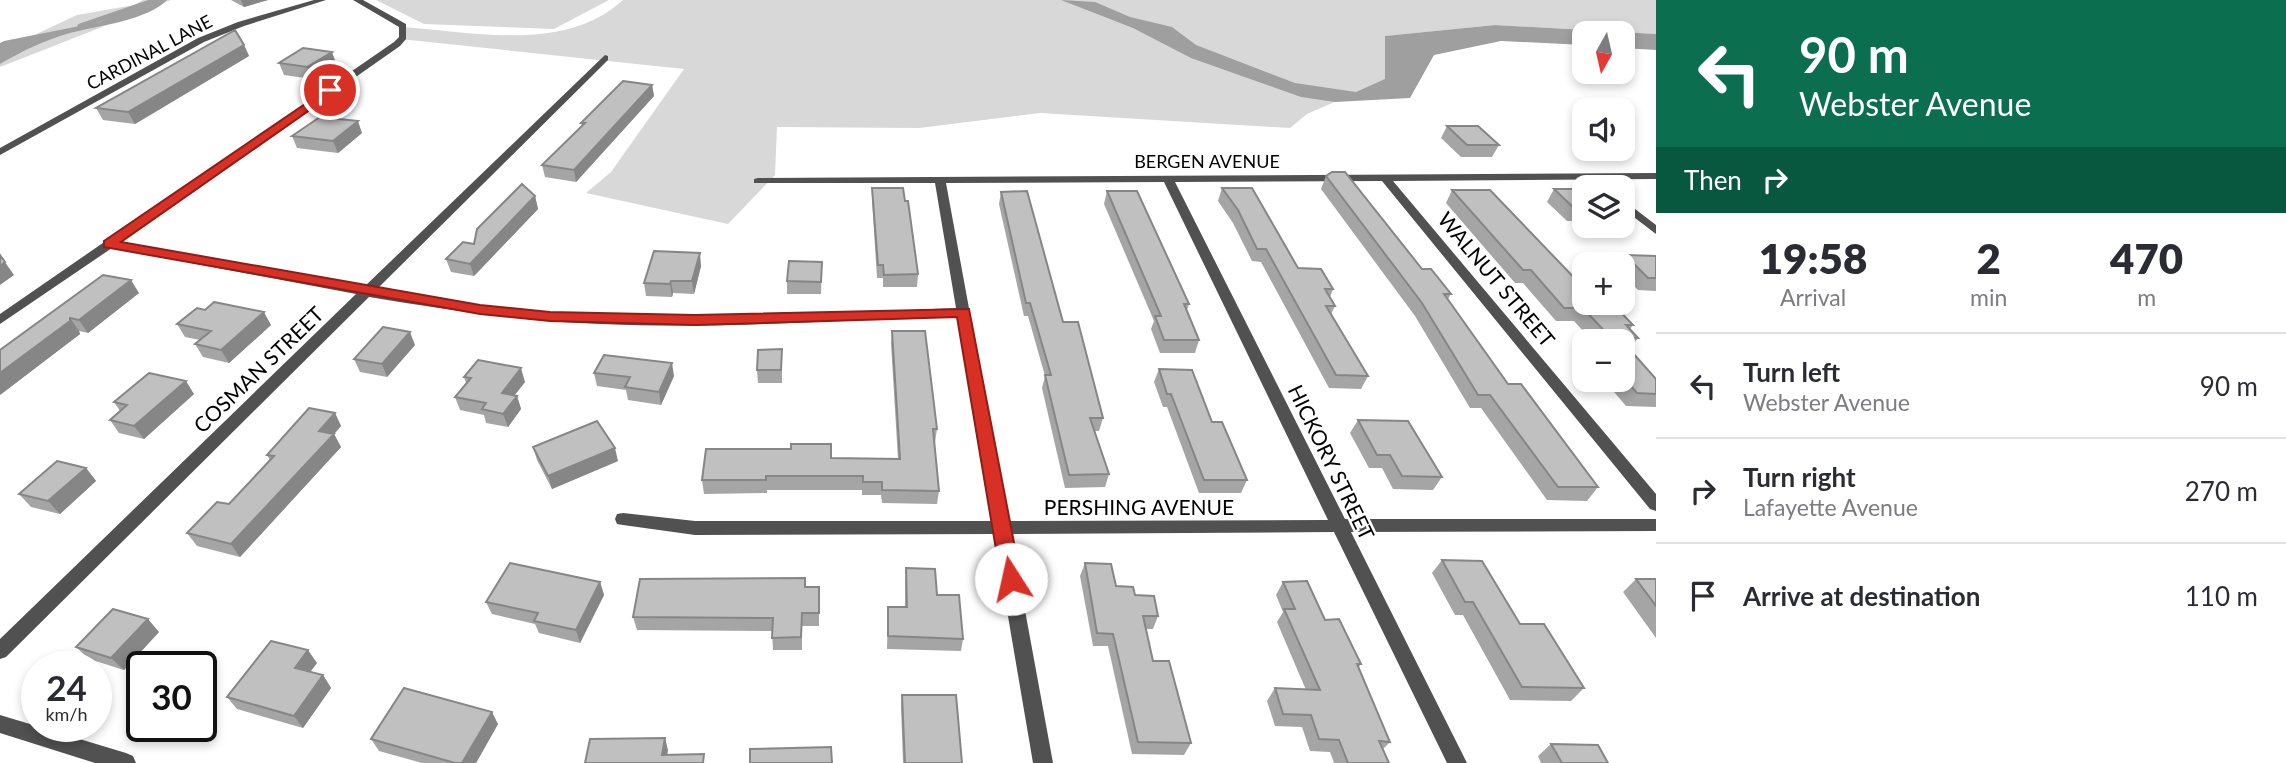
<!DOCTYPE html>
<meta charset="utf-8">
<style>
:root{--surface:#fff;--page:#f2f2f3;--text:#2b2b33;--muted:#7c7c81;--line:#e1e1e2}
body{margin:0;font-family:Lato,sans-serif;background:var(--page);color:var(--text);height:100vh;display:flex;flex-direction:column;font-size:26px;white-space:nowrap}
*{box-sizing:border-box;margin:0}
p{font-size:23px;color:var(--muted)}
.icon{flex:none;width:38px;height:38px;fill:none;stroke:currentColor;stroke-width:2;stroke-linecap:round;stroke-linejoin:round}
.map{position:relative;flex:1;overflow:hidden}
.panel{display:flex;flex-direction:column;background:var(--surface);width:630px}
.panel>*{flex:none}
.hud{background:#0b6e4f;color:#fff;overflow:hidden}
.needle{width:46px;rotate:188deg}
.controls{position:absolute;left:1572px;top:21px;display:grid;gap:14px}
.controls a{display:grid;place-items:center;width:63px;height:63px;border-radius:14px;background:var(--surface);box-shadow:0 4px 10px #0003;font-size:35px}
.speed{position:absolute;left:21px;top:651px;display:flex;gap:14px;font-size:35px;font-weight:700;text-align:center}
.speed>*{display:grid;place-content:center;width:91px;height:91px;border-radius:50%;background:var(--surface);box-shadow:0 4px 10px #0003;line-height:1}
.speed small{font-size:18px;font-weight:400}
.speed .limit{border:4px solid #111;border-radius:10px;background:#fff;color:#111}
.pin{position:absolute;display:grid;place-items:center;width:60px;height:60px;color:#fff;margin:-30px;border:4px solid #fff;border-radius:50%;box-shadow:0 2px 7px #0007}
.me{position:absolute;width:77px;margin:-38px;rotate:350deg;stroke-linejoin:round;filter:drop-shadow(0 0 5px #0008)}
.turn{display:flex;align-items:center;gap:24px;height:147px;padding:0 28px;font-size:32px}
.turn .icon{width:91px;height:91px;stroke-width:2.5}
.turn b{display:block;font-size:49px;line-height:60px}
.then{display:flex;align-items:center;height:66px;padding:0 28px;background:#0003;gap:14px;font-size:26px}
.eta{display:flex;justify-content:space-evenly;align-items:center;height:119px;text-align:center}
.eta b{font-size:42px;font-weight:800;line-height:49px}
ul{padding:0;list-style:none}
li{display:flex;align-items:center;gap:21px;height:105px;padding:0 28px;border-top:2px solid var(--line)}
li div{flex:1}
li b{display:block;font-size:26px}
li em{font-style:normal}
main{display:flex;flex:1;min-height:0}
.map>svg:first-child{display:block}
.green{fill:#d8d8d8}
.water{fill:#9f9f9f}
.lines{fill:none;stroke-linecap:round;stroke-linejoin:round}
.stream{stroke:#9f9f9f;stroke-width:5}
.street{fill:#515151;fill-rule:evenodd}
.wall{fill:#a5a5a5}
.shaded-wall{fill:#868686}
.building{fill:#c0c0c0;stroke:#868686;stroke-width:2}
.route{fill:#d93025;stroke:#8d1f18;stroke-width:2}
.labels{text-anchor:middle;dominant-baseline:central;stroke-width:5;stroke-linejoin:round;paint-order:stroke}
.far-street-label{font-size:18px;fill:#000;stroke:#fff}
.street-label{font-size:21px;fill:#000;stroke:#fff}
</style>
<main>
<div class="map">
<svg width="1656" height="763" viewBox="0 0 1656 763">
<rect width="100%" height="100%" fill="#fff"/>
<path class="green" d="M143,0H171L0,67V51L77,15L134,5Z
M376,0H609L554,29L424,24Z
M623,0H1656V34L1495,25L1386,36L1385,80L1307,114L1290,128L1040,113L919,128L777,127L775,175L728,224L586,193L611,172L684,69L400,39L402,27C474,32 565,53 623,0Z"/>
<path class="water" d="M150,0H167C149,20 96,26 70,33C45,40 22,51 0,64V43L4,41L100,22Z
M1061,0L1095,2L1130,17L1172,27L1196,45L1295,83L1356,92L1385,79V36L1495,25L1656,34V50L1622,48V33H1584V45L1501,41L1434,55L1410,98L1335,102L1301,97L1191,58L1133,28Z"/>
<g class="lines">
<path class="stream" d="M80,26L156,0"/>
<path class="street" d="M314,0H326L244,26L204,42L0,155V148L198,38L238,22Z
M353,0H363L406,24V39L400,46L120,242L363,288L605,55L608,56V60L376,290C450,303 524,312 599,316C718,322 837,312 956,308L935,183H754V179L758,178L1656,173V179L1393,181L1656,494V511L1650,509L1382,181L1175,182L1345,519H1656V531L1351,532L1467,763H1447L1334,532L1011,534L1053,763H1033L994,534L695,535L623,525L617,524L615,519L617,514L623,513L695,521H992L958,316C839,320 720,329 602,324C524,321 446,310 369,297L6,657L0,659V639L356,294L112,248L0,324V314L394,42L399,37V27ZM1164,182L1328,520L1008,521L946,183Z
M1622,199L1656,225V234L1622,208Z
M0,715L126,753L133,756L136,763H95L0,733Z"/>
</g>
<path class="wall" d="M231,0H268L244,7Z
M244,45L249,56L135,124L103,120L96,108Z
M279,63H336L312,79L284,75Z
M652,85L654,96L576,182L545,177L542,165L582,126L581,123Z
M1447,126L1499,145L1492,157H1461L1441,138Z
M362,133L338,153L297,148L292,136Z
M1326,176L1422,269L1451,294L1448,299L1508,384L1598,487L1587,501L1547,500L1481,408H1470L1415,316L1321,189Z
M872,188L905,201L918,274L917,287H883V278H877L872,200Z
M1222,188L1298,268L1333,289L1330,297L1335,306L1331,314L1368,376L1361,389L1329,388L1261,262L1252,261L1233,223L1218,201Z
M1554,189L1584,190V221H1567L1547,202Z
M1452,190L1584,303L1633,325L1630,329L1638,338L1628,351H1622V341H1592L1574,321H1556L1523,283H1515L1446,203Z
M1107,191L1189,304L1187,310L1199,340L1195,353H1160L1151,329L1154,321L1104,204Z
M1001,192L1063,322L1103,418L1099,431H1094L1109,474L1105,487L1065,488L1042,388L1045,376L1028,316H1024L999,204Z
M535,196L538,209L474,276L451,272L446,259L474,244Z
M1625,255L1656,256V291L1638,290L1622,274V264H1619Z
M822,262L821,294H787V281Z
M701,266L694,294L673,293L672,297L646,296L644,283Z
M103,275L139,293L88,333L79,331L80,334L0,395Z
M177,324L271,325L229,363L203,357L195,344L200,340L185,337Z
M892,331L937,429L935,442H934L939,491L937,504L882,503L881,495H862V490H767V493L704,494L702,480L831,458L898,459L891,344Z
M415,345L387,377L360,372L354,359Z
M782,349V383H758L757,370Z
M1622,352L1656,394V407L1626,406L1604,380H1622Z
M1159,369L1247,480L1241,493H1199L1167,407H1163L1154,382Z
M594,373L674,376L661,405L628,400L626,390L597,386Z
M464,377L525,382L514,396H517L521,409L508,427L486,423L484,415L460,410L455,397L466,383Z
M194,394L144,439L119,433L110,420L120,411L114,402Z
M335,413L341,426L334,434L341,447L240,557L197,546L187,533L229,504L270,460L267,455Z
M1358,420L1442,477L1433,490L1393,489L1382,468H1369L1350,433Z
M533,447L618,461L552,489L537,460Z
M86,468L96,481L60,514L31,507L19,494Z
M1442,560L1520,624L1584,688L1571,701L1510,700L1463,615H1455L1432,573Z
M1085,563L1116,586L1135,595L1158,616L1153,629H1146L1153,661L1191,743L1184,755L1132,754L1108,646H1093L1080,576Z
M906,568L937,595L963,639L961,651L887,649L888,607H905V581Z
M1636,579H1656V638L1623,592Z
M600,582L604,595L580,643L539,633L535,624L492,614L486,602Z
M1283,582L1325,620L1361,664L1358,668L1390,742L1383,749L1389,763H1334L1330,752L1310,751L1302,727L1275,726L1267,701L1275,688L1306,690L1277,622L1283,612L1276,595Z
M805,587H819V626H802V650H773L772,631L637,630L633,617Z
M159,632L124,670L89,659L76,647Z
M317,663L310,672L323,675L331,688L303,728L237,709L227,697Z
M902,695L962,763H903L901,707Z
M498,724L476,763H422L379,751L371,739Z
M1551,744L1608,763H1541L1538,756Z"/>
<path class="shaded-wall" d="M241,0H268L244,7Z
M244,45L249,56L135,124L128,112Z
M332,52L336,63L312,79L307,67Z
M652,85L654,96L576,182L574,170Z
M358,121L362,133L338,153L333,141Z
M535,196L538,209L474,276L470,264Z
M700,253L701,266L694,294L692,281Z
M0,255L14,275L0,285Z
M131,280L139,293L88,333L79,320Z
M671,281L673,293L672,297L670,284Z
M264,312L271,325L229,363L221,350Z
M70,318L79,331L80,334L0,395V373Z
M410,332L415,345L387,377L382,364Z
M672,363L674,376L661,405L659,392Z
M521,368L525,382L506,406L502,393Z
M186,381L194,394L144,439L134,426Z
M517,396L521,409L508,427L503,414Z
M335,413L341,426L334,434L341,447L240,557L231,544L319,431Z
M615,448L618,461L552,489L548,476Z
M86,468L96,481L60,514L48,501Z
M600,582L604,595L580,643L576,630Z
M148,619L159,632L124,670L111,658Z
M308,650L317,663L304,680L295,668Z
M323,675L331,688L303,728L294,716Z
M492,712L498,724L476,763H462Z
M665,738L668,750L666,763L662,755Z"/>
<path class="building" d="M235,30L244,45L128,112L96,108Z
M303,48L332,52L307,67L279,63Z
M623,81L652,85L574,170L542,165L585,123H581Z
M320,117L358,121L333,141L292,136Z
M1447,126H1478L1499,145H1467Z
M1332,172H1345L1422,269H1431L1451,294H1444L1508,384H1521L1598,487H1558L1490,395H1478L1422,303L1326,176Z
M522,184L535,196L470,264L446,259L463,242L474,244L477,229Z
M872,188H903L905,201H908L918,274L884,275L883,265H878Z
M1222,188H1252L1298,268L1321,269L1333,289H1325L1335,306H1326L1368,376L1336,375L1266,249H1257L1238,210Z
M1554,189H1583L1584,190V209H1575Z
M1452,190H1490L1584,288V303H1612L1633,325H1626L1638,338L1610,337L1583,308H1564L1531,270H1523Z
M1027,191L1063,322H1078L1103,418H1090L1109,474L1069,475L1045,375H1051L1030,303H1026L1001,192Z
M1107,191H1137L1189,304H1184L1199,340H1164L1155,316H1161Z
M654,251L700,253L692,281H671L670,284L644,283Z
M0,255L5,262L0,266Z
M1625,255L1656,256V278H1648Z
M789,261L822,262L821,282L787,281Z
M103,275L131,280L79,320L70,318V321L0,373V350Z
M214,302L264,312L221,350L195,344L211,331L177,324L197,308L205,310Z
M383,327L410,332L382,364L354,359Z
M892,331H925L937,429H933L939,491L882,490V482H863V476H766V480H702L706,449H791V444H831V458L900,459Z
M782,349L781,370H757L758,350Z
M1622,352H1632L1656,379V394L1637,393L1622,376Z
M604,355L672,363L659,392L625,387L630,377L594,373Z
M478,360L521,368L502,393L517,396L503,414L482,409L486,403L455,397L471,378L464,377Z
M1159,369L1192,370L1212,422H1222L1247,480H1204L1171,394H1167Z
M149,373L186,381L134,426L110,420L127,405L114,402Z
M309,408L335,413L319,431L334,434L231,544L187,533L217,502L229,504L274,456L267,455Z
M1358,420L1408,421L1442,477L1402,476L1390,455H1377Z
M597,421L615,448L548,476L533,447Z
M57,461L86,468L48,501L19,494Z
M1442,560L1482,561L1520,624H1544L1584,688L1522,687L1473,602H1465Z
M510,563L600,582L576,630L534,621L538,613L486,602Z
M1085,563L1111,564L1116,586L1133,587L1135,595L1154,596L1158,616H1143L1153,661H1169L1191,743L1138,742L1113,634L1097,633Z
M906,568L935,569L937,595H959L963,639L888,636V607H907Z
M805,578V587H819V613H802L801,637L772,638L773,618L633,617L640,579Z
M1636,579H1656V606Z
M1307,581L1325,620L1339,619L1361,664H1357L1390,742L1379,741L1389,763H1348L1339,740L1319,739L1311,715L1283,714L1275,688L1320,690L1284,609H1295L1283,582Z
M113,609L148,619L111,658L76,647Z
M271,641L308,650L295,668L323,675L294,716L227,697Z
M404,688L492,712L462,763H455L371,739Z
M902,695H956L962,763H905Z
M665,738L662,755L704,754L703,763H585L590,739Z
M1551,744L1598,745L1608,763H1562Z
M831,747L832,763H750V749Z"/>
<path class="route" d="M330,87L334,88V93L121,242L480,305L550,312L695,315L969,309L1021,579L1018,585H1004L1001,579L957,317L695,325L550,321L480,314L104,247V241Z"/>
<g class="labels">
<g class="far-street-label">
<text transform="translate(149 52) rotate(-28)">CARDINAL LANE</text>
<text x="1207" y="161">BERGEN AVENUE</text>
</g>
<g class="street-label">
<text transform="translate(1497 279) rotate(50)">WALNUT STREET</text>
<text transform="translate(258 369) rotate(-44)">COSMAN STREET</text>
<text transform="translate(1332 462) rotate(64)">HICKORY STREET</text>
<text x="1139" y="506">PERSHING AVENUE</text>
</g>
</g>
</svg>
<div class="controls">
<a><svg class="needle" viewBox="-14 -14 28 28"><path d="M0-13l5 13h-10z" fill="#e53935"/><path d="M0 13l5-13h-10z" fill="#7c7c81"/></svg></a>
<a><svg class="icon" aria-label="sound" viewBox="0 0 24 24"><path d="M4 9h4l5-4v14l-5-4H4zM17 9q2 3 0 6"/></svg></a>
<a><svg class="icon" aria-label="layers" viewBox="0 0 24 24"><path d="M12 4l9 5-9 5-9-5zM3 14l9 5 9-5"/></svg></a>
<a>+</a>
<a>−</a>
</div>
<div class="speed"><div>24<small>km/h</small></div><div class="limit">30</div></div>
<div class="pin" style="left:330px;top:90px;background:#d93025"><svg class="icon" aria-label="arrive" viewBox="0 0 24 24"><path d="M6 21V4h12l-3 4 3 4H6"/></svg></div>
<svg class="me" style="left:1011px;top:579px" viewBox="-20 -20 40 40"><circle r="19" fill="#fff"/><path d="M0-13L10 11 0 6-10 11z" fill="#d93025"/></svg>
</div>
<section class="panel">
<div class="hud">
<div class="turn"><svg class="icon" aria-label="left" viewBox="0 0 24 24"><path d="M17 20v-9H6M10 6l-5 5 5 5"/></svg><div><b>90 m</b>Webster Avenue</div></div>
<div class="then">Then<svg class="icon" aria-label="right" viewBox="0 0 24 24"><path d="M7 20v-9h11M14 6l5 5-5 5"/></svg></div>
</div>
<div class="eta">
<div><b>19:58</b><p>Arrival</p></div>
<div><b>2</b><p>min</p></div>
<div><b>470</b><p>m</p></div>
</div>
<ul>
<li><svg class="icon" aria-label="left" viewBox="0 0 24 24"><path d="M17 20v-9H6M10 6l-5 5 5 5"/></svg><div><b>Turn left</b><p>Webster Avenue</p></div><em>90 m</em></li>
<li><svg class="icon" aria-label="right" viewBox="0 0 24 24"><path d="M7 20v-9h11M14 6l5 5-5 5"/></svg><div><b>Turn right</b><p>Lafayette Avenue</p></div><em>270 m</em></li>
<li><svg class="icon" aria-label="arrive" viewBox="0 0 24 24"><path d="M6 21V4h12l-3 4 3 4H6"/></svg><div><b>Arrive at destination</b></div><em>110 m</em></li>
</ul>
</section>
</main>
